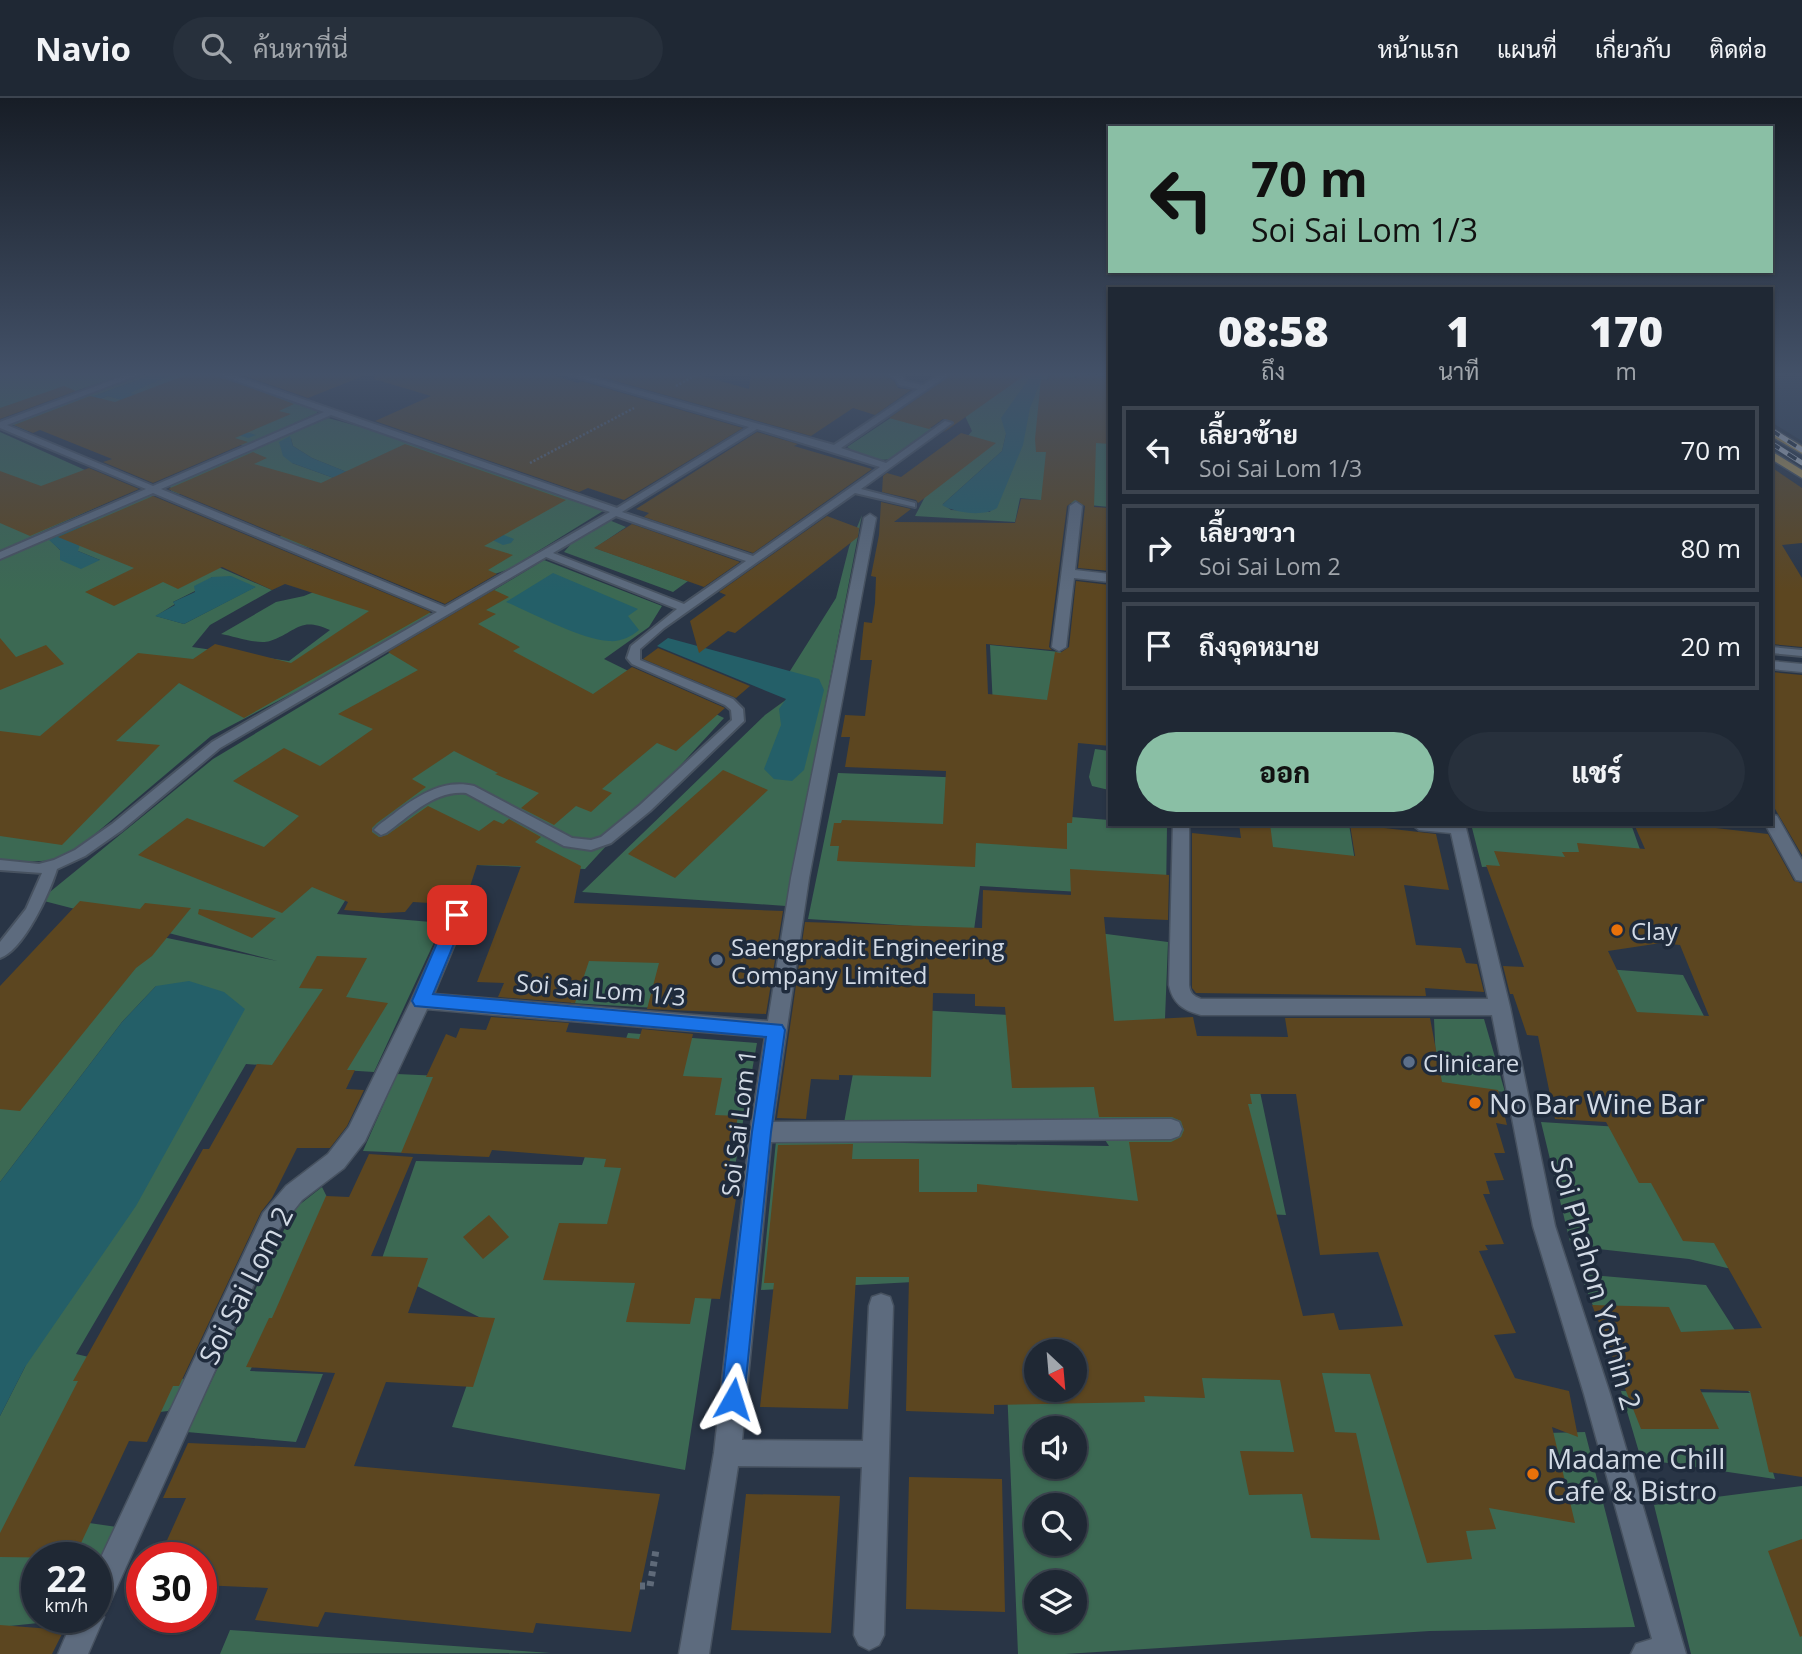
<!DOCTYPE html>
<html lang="th">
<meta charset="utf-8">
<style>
:root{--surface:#1f2834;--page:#27303c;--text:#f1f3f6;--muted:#a1a6ac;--line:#3c444f;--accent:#8abfa5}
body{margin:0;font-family:"Open Sans",Sarabun,sans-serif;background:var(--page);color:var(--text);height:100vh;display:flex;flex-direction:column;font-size:26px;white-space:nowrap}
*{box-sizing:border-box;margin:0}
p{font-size:23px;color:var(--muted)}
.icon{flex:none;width:38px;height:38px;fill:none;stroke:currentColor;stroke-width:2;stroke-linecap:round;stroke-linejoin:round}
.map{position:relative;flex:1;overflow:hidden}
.drawer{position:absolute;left:1108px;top:189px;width:665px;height:539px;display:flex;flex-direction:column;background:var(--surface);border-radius:0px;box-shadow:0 2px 5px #0004,0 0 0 2px var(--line)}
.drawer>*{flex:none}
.hud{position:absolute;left:1108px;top:28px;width:665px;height:147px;border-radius:0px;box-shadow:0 2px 5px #0004,0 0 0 2px var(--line);background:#8abfa5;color:#111;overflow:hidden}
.needle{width:46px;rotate:154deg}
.controls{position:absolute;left:1024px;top:1241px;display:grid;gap:14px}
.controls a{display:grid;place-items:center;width:63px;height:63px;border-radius:50%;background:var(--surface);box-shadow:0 2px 5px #0004,0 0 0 2px var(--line);font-size:35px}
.speed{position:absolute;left:21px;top:1444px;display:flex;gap:14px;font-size:35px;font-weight:700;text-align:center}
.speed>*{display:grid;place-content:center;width:91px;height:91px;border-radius:50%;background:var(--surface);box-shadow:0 2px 5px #0004,0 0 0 2px var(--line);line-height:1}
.speed small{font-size:18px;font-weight:400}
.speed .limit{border:10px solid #d22;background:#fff;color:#111}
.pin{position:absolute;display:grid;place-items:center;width:60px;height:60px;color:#fff;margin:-30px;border-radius:14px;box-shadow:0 4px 10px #0006}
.me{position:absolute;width:77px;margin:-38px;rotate:6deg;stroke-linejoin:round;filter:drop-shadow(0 0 5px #0008)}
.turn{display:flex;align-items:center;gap:24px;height:147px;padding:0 28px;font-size:32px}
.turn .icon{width:91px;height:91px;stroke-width:2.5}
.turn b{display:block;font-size:49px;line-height:60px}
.eta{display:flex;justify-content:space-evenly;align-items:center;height:119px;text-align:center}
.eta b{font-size:42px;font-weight:800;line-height:49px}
.button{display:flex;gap:14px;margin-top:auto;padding:14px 28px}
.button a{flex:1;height:80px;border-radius:42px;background:var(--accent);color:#111;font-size:28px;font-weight:800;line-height:80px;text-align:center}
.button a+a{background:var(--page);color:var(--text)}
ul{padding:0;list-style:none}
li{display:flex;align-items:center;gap:21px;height:88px;margin:0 14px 10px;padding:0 14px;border:4px solid var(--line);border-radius:0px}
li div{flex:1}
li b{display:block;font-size:26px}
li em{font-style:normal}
header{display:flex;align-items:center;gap:42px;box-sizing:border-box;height:98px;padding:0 35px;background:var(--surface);border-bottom:2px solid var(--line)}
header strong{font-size:33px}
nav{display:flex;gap:38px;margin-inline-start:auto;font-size:24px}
.search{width:490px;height:63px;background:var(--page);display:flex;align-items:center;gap:18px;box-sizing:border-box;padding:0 24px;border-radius:38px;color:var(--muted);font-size:26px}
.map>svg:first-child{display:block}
.built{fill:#2f4056}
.green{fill:#3c6953;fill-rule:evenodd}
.water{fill:#245f68}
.building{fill:#5c4620;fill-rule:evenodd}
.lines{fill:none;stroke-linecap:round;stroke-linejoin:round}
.service-casing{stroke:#475260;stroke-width:4}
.minor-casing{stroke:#475260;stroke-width:3}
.primary-casing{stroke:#475260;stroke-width:3}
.path-far1{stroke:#5f6a79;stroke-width:2.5;stroke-dasharray:2 2;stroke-linecap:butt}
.path{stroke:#5f6a79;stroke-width:7;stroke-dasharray:5 5;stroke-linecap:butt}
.service{fill:#5d6b7e;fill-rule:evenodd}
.minor{fill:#5d6b7e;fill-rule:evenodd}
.primary{fill:#af9556;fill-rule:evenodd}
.rail-casing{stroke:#bdc5d1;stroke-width:5}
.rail{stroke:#1f2b3c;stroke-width:3.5;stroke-dasharray:10;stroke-linecap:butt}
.route{fill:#1a73e8;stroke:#114b97;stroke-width:2}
.food-dot{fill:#e8710a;stroke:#1f2b3c;stroke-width:2.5}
.service-dot{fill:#5c6f8a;stroke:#1f2b3c;stroke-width:2.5}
.labels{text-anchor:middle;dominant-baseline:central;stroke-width:7;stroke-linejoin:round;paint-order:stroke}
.poi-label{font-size:24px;fill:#d2dae5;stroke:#1f2b3c;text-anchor:start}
.street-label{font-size:24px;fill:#d2dae5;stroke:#1f2b3c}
.near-poi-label{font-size:28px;fill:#d2dae5;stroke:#1f2b3c;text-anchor:start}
.near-street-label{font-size:28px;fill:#d2dae5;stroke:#1f2b3c}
</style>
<header>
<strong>Navio</strong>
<div class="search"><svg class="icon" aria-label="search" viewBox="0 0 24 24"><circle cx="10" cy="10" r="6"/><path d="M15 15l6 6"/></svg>ค้นหาที่นี่</div>
<nav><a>หน้าแรก</a><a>แผนที่</a><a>เกี่ยวกับ</a><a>ติดต่อ</a></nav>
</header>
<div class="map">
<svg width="1802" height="1556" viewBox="0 0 1802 1556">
<rect width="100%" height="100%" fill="#293546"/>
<path class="built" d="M1771,275H1802V343L1771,324Z"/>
<path class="green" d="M0,275H128L0,319Z
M149,275H157L18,326L30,327L108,298L255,337L158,308L129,295L175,275H204L317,312V315L244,348L105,303L28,333L11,326Z
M1023,275H1033L1006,336L1002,353L943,406L951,412L990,414L1038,284L1044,275H1076L1075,279L1048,278L1040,309L1109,340V409L1020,400L1015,424L915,418L938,374L972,333L965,318Z
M892,319L932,330L890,361C876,364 859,357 847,349Z
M328,320L361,329L603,413L509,471L492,477L319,453L277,440L321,418L223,380L179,396L171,393L170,387ZM291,340L293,348L312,360L514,442L451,422L292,365Z
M0,334L132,393L0,453Z
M147,396L166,405L209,465L272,492L210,527L192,549L289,563L330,532C299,518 297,534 270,543C257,547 234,538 221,536L276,504L304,498L345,481L433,516L332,575L211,638L88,742L60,762L23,764L0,761V461ZM78,428V453L100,462H60V452L50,442ZM212,479L255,489L184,526L156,518L175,506L173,504L195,493Z
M862,417L786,808L582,794L765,617L787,601L790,573L836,500L849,449Z
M609,422L626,429L595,450L688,483L673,494L564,454L571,446Z
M544,462L662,508L649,529L604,561L724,620L585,771L369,763L337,816L443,825L374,974L246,966L76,1256L188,1282L168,1313L87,1323L27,1416L117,1429L96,1476V1460H37V1519L77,1521L0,1529V1318L25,1269L156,888L122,924L0,1084V1010L148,836L277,863L40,802L213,661Z
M990,547L1109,559V611L993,609Z
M1095,651L1109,653V692L1092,688L1089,679Z
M838,675L996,681L1059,718L1109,722L1110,726L1167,728L1166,799L980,788L974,832L808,821Z
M1262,726H1349L1364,820L1268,808Z
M1471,726H1631L1643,760L1482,769Z
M1014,824L1168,844L1165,921L1215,1168L761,1192L776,1043L1109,1048L1092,1022L844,1025L865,909L1009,917Z
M593,846L674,851L656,910L571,905Z
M1594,870L1683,877L1706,922L1614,915Z
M1434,921H1484L1505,994L1437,987Z
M628,935L757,945L711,1203L685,1372L452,1329L489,1224L379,1169L416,1063L582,1067Z
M397,976L508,981L480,1058L363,1053Z
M1217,988L1259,989L1286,1117L1240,1115Z
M1541,1024L1667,1032L1802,1171L1727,1170L1689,1161L1571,1148Z
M322,1089L329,1103L250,1273L323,1276L296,1344L187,1334L294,1111Z
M1580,1176L1706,1187L1745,1248L1755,1312L1775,1381L1641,1361L1621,1293L1750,1295L1701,1244L1603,1232Z
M1384,1259L1546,1335L1585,1334L1635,1529L1430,1533L1065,1556H1018L1006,1265L1036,1292H1074ZM1036,1330H1074V1368H1036ZM1036,1407H1074V1446H1036ZM1036,1484H1074V1522H1036Z
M1802,1388V1556H1691L1654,1407Z
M230,1532L551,1555L220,1556Z"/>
<path class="water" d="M157,275H175L130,295L161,306L159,308L256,337L248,340L108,298L30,327L17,326Z
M1033,275H1044L1030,310L1023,347L997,410C984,419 955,415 942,407L1002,353L1006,336L1001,320Z
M290,338L293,348L312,360L514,441L511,445L503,447L451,422L292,365L283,358L279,344Z
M78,428L85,429L78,453L100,462L81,471L60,462V452L49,442Z
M553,475L638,511L628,518L639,532C631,539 620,544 609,543C582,542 532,515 506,504Z
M231,478L256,489L184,526L155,518L175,507L173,504L195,494L194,488L212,479Z
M668,540L819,581L824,592L804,672L792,683L774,681L764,671L781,627L779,611L786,601L657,548Z
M189,883L224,894L245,911L136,1108L25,1269L0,1318V1084L122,924L156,888Z"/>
<path class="building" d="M191,275H212L294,306L279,313L291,316L235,340L248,344L153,385L103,364L112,361L40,332L33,335L14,327L90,298L115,304Z
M236,275H368V276L308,300Z
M375,275H546L578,285L581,283L743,330L624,402L588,390L579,394L375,323L431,298L374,281Z
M597,275H692L749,291L751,275H881L894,283L898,290L911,292L875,317L853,310L811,338L594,277Z
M954,275H1028L943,335L954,324L943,321L929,331L889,320Z
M1077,275L1110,280V346L1096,345L1094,409L1110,410V473L1078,470L1085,408L1075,402L1067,408L1049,549L1052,552L986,546L988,596L1047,602L1055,554L1060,555L1069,549L1076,483L1110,487V648L1078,645L1072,725H1067V751L976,745L975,769L837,763L839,748H830L834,725H841L842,722L943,726L946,673L845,669L850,639H841L845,617L865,618L872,562H860L864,524L872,525L875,505L876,479L871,478L879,437L881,404L911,411L894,424L1015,425L1021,401L1041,402L1046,354H1036L1035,341L1041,281L1048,282L1051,276L1076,280Z
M64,288L76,293L0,321V310Z
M757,334L798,346L794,348L872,371L753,455L644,419L649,415L636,411Z
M961,335L996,345L918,405L916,402L882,394L883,378L887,375L901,379Z
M405,346L566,402L484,448L513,457L488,472L497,476L445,506L168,391L253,354L267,360L254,366L321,385Z
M1771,369L1802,390V445L1782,447L1802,480V549L1771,546Z
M89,370L139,391L30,438L0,425V373L41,388Z
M153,398L431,514L244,620L179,585L116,643L160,647L62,747L0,738V633L40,638L138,555L193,561L215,546L291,565L369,513L285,486L272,492L222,469L178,491L163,484L114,508L85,494L134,470L58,439Z
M827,418L859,430L858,439L735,535L728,533L699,555L690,523L726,497L719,494Z
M632,426L740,464L704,489L594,450Z
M494,492L509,499L486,512L496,516L478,526L520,549L513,553L593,596L632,569L725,610L676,653L657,645L602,691L612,695L591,714L576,708L554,727L521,710L539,695L495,676L498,675L454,653L412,681L426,689L377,725L372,730V734L379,739L387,737L428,708L479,733L494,722L503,726L509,721L541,739L535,744L581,768L574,805L783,813L766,916L647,911L659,865L589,863L575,905L498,899L504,885L477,884L521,768L477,767L464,807L413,804L405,814L383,815L344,812L348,804L312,789L282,815L138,757L187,720L264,749L299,718L233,683L284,650L320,668L373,631L338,616L418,572L388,554Z
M0,540L16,559L46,547L64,566L0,592Z
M658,550L721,576L750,588L736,600L643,561Z
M1771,574L1802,577V757L1771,704Z
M723,672L768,692L675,780L628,756Z
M1239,726H1270L1273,749L1355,758L1350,726L1436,736L1449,792L1404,787L1416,847L1461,850L1466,865L1477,866L1484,894L1425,890L1426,898L1196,895L1192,890V735L1241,740Z
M1634,726H1681L1768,736L1794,783L1802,785V1379L1769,1374L1750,1293L1700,1291L1719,1331H1641L1592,1207L1669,1209L1681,1234L1762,1230L1714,1145L1683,1143L1651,1085H1639L1606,1024L1555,1021L1538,938L1527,937L1513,896H1510L1503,868L1524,869L1486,767L1500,768L1494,753L1565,759L1562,754H1579L1577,745L1645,751ZM1661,845L1680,847L1709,918L1637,914L1608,853Z
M1070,771L1169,777L1168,822L1104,819L1114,923L1193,919L1197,938L1288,939L1285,920H1430L1442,984L1498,992L1507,1027L1496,1025L1505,1055H1494L1504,1082L1486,1083L1490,1096H1483L1504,1146L1485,1147L1488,1152L1479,1153L1516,1235L1494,1237L1515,1280L1569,1293L1578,1339L1552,1329L1575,1425L1489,1410L1496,1431L1466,1433L1472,1461L1427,1465L1370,1276L1322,1275L1335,1334L1356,1335L1380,1442L1311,1440L1302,1396L1249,1397L1240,1353L1294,1354L1280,1282L1202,1280L1205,1300L1144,1298L1145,1304L994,1307V1316L906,1313L909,1179H856L848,1311L760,1309L774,1185H764L778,1047L853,1046L852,1061H919V1094H977V1086L1138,1103L1129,1044H1171L1181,1039L1184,1032L1181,1023L1172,1019H1099L1094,989L1012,990L1005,909L975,908V896L933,895L931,979L839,977V982L811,981L806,1021L777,1020L805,824L982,830L983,792L1071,797ZM1250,996H1296L1320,1157L1378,1154L1403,1228L1339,1232L1334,1215L1303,1218L1248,1006H1252ZM1036,1253H1074V1292H1036Z
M80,803L140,811L145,805L191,810L152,858L136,870L20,1013L0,1011V888Z
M199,811L276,820L252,840L198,816Z
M317,858L367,860L346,899L388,905L347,972H355L346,991L364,992L347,1028L330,1050H297L272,1100L261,1114L179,1288H173L147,1344L129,1343L74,1460L0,1459V1435L78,1283H73L203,1051H209L257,966L272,967L323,891L299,890Z
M491,919L569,925L566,934L639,941L642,931L693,936L683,978L722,980L715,1017L738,1018L725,1088H738L720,1201L695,1200L690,1226L626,1224L635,1185L543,1182L559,1125L607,1126L621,1070L604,1069L606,1061L492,1052L489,1059L401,1055L433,979H426L446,936L456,940L460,930L486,932Z
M369,1056L413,1059L371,1158L428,1160L408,1215L495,1220L473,1289L386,1284L354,1368L660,1396L631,1534L536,1525L533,1535L325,1514L318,1529L255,1522L268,1490L201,1487V1460H159L186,1400H163L188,1345L305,1350L335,1275L246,1269L269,1220H272L326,1098L349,1099Z
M489,1117L509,1139L483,1161L463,1139Z
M909,1379L1002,1381L1005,1514L906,1511Z
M746,1396L840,1398L831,1535L731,1532Z
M1802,1441V1538L1800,1539L1768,1453Z
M0,1527L64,1532L52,1556H0Z"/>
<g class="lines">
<g class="service-casing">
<path id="service" d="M131,275H143L7,327L153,388L324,314L214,275H227L617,410L749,329L563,275H577L834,347L918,291L899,287L896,281L883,275L902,277L905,283L923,287L941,275H951L841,350L886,365L945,323L952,325L861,391L915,405V409L855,395L664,530L640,551V562L733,601L743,611L744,623L650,713L611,745L591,752L564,748L466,695C434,692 410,718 386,735L381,737L374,732C380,725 389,720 396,714C419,697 444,681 474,688L572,740L591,742L601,739L640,707L732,622L731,612L725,607L632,566L627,560L631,548L677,511L546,459L220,650L122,732L85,758L57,771C50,794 24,852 0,860V844L26,811L42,775L0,772V762L39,766L54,762L75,752L112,726L212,644L437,514L153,395L0,461V454L146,391L0,330V324ZM331,317L610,414L445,509L161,391ZM757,331L880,369L753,458L622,414ZM616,418L746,463L684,506L553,455Z
M1771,549L1802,552V558L1771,555Z"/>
</g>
<g class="minor-casing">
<path id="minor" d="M1076,404L1082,408L1075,472L1110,476V484L1074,480L1066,549L1059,553L1052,549L1070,408Z
M870,416L876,420L809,780L773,1024L1171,1021L1179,1024L1182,1031L1179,1038L1171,1041L771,1044L742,1342L863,1343L869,1208L872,1199L881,1196L890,1199L893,1208L884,1537L879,1547L869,1552L859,1547L854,1537L862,1369L738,1368L709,1556H679L714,1355L750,1034L765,939L427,911L365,1043L344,1070L302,1102L279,1131L106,1513L102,1515L104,1519L88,1556H58L74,1519H96V1470L263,1115L286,1088L328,1056L349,1029L411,903L452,812H464L467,817L434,896L768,923L791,780L864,420Z
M1771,563L1802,566V574L1771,571Z
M1771,716L1777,718L1802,762V783L1796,782L1765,726H1771Z
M1173,726H1189V887C1190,895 1193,898 1201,901H1488L1451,735L1419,732L1411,726H1465L1510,909L1555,1128L1610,1296L1686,1556H1631L1636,1546L1652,1541L1584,1296L1533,1128L1492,917H1201C1183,912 1173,906 1169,887Z"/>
</g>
<g class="primary-casing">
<path id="primary" d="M1771,330L1802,348V356L1771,338Z
M1771,353L1802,372V380L1771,361Z"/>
</g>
<path class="path-far1" d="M676,288L700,275
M530,365L634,310"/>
<path class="path" d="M640,1488H650L656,1452"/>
<use href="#service" class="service"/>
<use href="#minor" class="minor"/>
<use href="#primary" class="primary"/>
<g class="rail-casing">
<path id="rail" d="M1771,332L1802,352
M1771,345L1802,365"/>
</g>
<use href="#rail" class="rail"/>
</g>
<linearGradient id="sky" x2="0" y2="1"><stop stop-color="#171d26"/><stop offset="0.56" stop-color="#435168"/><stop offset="1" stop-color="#435168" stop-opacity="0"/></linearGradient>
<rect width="1802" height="493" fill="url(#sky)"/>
<path class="route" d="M457,811L466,817L433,896L782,927L785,932L771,1034L744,1301L741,1310L733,1313L724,1310L721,1301L752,1034L766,939L415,908L412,903L449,817Z"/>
<g class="food-dot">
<circle cx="1617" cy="832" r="7"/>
<circle cx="1475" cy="1005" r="7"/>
<circle cx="1533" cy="1376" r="7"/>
</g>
<g class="service-dot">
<circle cx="717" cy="862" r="7"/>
<circle cx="1409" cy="964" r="7"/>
</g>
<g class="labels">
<g class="poi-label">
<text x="1631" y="832">Clay</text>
<text x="731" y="848">Saengpradit Engineering<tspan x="731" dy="28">Company Limited</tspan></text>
<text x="1423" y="964">Clinicare</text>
</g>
<g class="street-label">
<text transform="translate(601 891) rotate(5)">Soi Sai Lom 1/3</text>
<text transform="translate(738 1025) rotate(-83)">Soi Sai Lom 1</text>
</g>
<g class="near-poi-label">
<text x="1489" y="1005">No Bar Wine Bar</text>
<text x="1547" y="1360">Madame Chill<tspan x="1547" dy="32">Cafe &amp; Bistro</tspan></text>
</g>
<g class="near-street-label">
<text transform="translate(1597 1185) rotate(74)">Soi Phahon Yothin 2</text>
<text transform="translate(245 1187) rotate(-63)">Soi Sai Lom 2</text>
</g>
</g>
</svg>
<div class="controls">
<a><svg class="needle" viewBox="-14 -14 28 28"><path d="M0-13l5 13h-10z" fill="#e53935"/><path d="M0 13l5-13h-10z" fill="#a1a6ac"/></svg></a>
<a><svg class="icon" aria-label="sound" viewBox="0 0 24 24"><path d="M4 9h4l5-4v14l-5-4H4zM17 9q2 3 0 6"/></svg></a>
<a><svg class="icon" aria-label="search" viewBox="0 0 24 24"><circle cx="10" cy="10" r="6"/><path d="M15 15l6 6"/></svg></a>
<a><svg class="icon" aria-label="layers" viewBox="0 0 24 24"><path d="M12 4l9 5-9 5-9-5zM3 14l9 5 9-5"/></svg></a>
</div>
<div class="speed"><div>22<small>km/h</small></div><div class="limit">30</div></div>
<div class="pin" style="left:457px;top:817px;background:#d93025"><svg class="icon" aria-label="arrive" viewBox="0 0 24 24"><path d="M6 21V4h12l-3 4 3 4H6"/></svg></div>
<svg class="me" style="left:733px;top:1301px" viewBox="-20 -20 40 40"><path d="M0-17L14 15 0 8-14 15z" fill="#1a73e8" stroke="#fff" stroke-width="4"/></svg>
<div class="hud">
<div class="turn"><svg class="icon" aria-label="left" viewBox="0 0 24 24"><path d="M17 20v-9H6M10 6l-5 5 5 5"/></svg><div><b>70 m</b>Soi Sai Lom 1/3</div></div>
</div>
<section class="drawer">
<div class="eta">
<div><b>08:58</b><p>ถึง</p></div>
<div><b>1</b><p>นาที</p></div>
<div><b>170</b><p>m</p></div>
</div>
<ul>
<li><svg class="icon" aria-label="left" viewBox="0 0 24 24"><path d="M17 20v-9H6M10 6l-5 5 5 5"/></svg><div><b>เลี้ยวซ้าย</b><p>Soi Sai Lom 1/3</p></div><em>70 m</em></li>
<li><svg class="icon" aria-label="right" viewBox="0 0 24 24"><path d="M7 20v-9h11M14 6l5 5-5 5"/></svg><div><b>เลี้ยวขวา</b><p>Soi Sai Lom 2</p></div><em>80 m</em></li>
<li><svg class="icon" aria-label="arrive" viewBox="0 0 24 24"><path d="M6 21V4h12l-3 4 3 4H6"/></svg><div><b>ถึงจุดหมาย</b></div><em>20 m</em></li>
</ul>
<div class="button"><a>ออก</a><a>แชร์</a></div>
</section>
</div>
